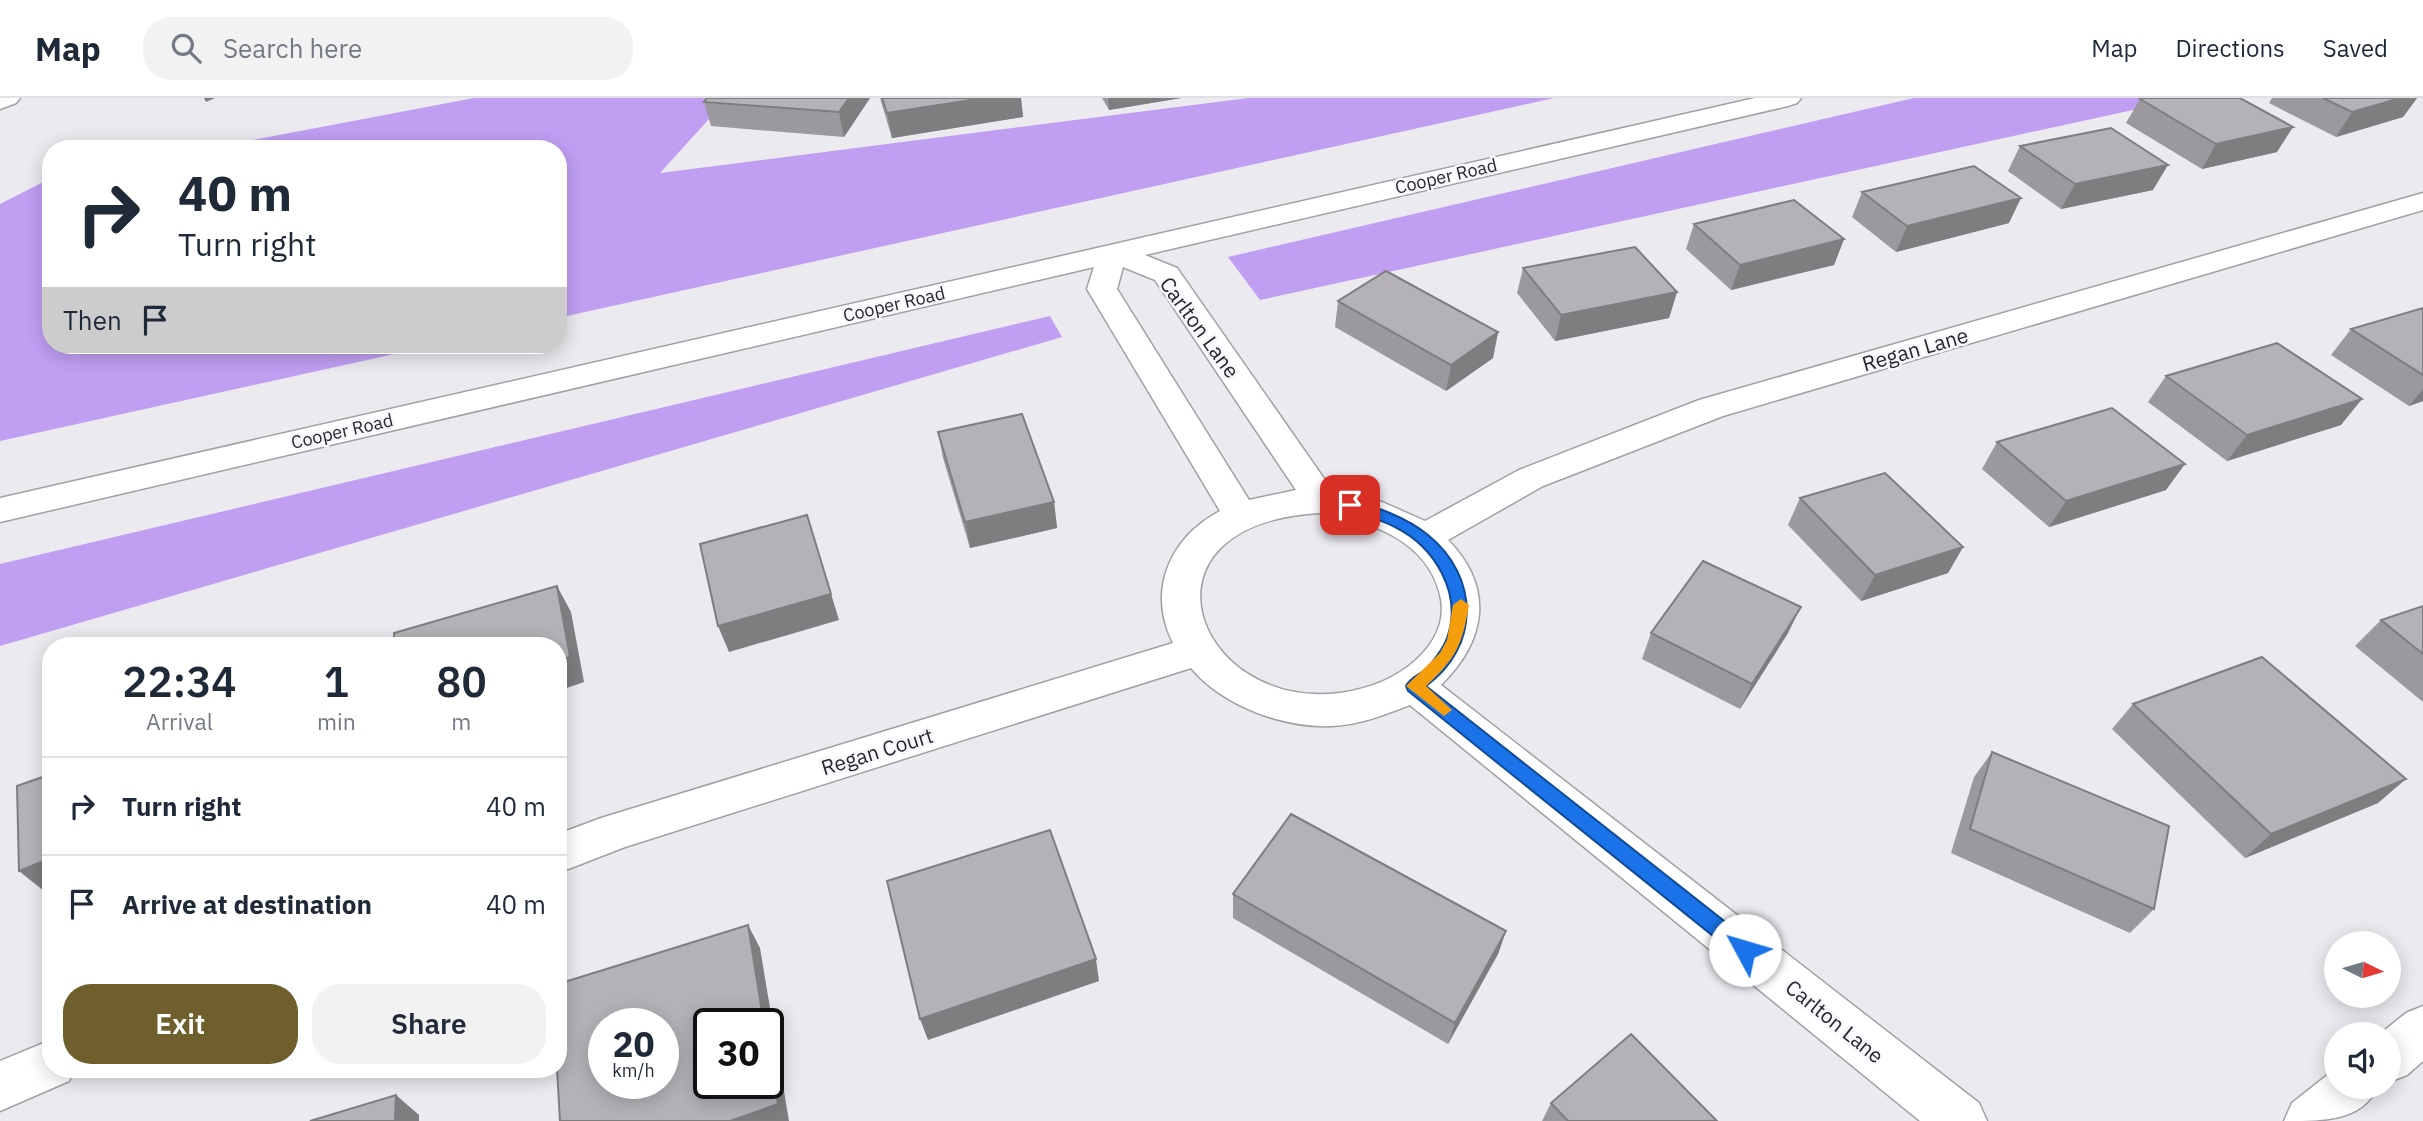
<!DOCTYPE html>
<style>
:root{--surface:#fff;--page:#f2f2f3;--text:#1f2937;--muted:#747a83;--line:#e0e1e3;--accent:#6f5f2d}
body{margin:0;font-family:"IBM Plex Sans",sans-serif;background:var(--page);color:var(--text);height:100vh;display:flex;flex-direction:column;font-size:26px;white-space:nowrap}
*{box-sizing:border-box;margin:0}
p{font-size:23px;color:var(--muted)}
.icon{flex:none;width:38px;height:38px;fill:none;stroke:currentColor;stroke-width:2;stroke-linecap:round;stroke-linejoin:round}
.map{position:relative;flex:1;overflow:hidden}
.side{position:absolute;left:42px;top:539px;width:525px;height:441px;display:flex;flex-direction:column;background:var(--surface);border-radius:28px;box-shadow:0 4px 18px #0003}
.side>*{flex:none}
.hud{position:absolute;left:42px;top:42px;width:525px;height:214px;border-radius:28px;box-shadow:0 4px 18px #0003;background:#fff;color:var(--text);overflow:hidden}
.needle{width:46px;rotate:95deg}
.buttons{position:absolute;left:2324px;top:833px;display:grid;gap:14px}
.buttons a{display:grid;place-items:center;width:77px;height:77px;border-radius:50%;background:var(--surface);box-shadow:0 4px 18px #0003;font-size:35px}
.speed{position:absolute;left:588px;top:910px;display:flex;gap:14px;font-size:35px;font-weight:700;text-align:center}
.speed>*{display:grid;place-content:center;width:91px;height:91px;border-radius:50%;background:var(--surface);box-shadow:0 4px 18px #0003;line-height:1}
.speed small{font-size:18px;font-weight:400}
.speed .limit{border:4px solid #111;border-radius:10px;background:#fff;color:#111}
.pin{position:absolute;display:grid;place-items:center;width:60px;height:60px;color:#fff;margin:-30px;border-radius:14px;box-shadow:0 4px 10px #0006}
.me{position:absolute;width:77px;margin:-38px;rotate:309deg;stroke-linejoin:round;filter:drop-shadow(0 0 5px #0008)}
.turn{display:flex;align-items:center;gap:24px;height:147px;padding:0 21px;font-size:32px}
.turn .icon{width:91px;height:91px;stroke-width:2.5}
.turn b{display:block;font-size:49px;line-height:60px}
.then{display:flex;align-items:center;height:66px;padding:0 21px;background:#0003;gap:14px;font-size:26px}
.eta{display:flex;justify-content:space-evenly;align-items:center;height:119px;text-align:center}
.eta b{font-size:42px;font-weight:600;line-height:49px}
.primary-button{display:flex;gap:14px;margin-top:auto;padding:14px 21px}
.primary-button a{flex:1;height:80px;border-radius:28px;background:var(--accent);color:#fff;font-size:28px;font-weight:600;line-height:80px;text-align:center}
.primary-button a+a{background:var(--page);color:var(--text)}
ul{padding:0;list-style:none}
li{display:flex;align-items:center;gap:21px;height:98px;padding:0 21px;border-top:2px solid var(--line)}
li div{flex:1}
li b{display:block;font-size:26px}
li em{font-style:normal}
header{display:flex;align-items:center;gap:42px;box-sizing:border-box;height:98px;padding:0 35px;background:var(--surface);border-bottom:2px solid var(--line)}
header strong{font-size:33px}
nav{display:flex;gap:38px;margin-inline-start:auto;font-size:24px}
.search{width:490px;height:63px;background:var(--page);display:flex;align-items:center;gap:18px;box-sizing:border-box;padding:0 24px;border-radius:28px;color:var(--muted);font-size:26px}
.map>svg:first-child{display:block}
.forest{fill:#c09ff3}
.lines{fill:none;stroke-linecap:round;stroke-linejoin:round}
.minor-casing{stroke:#a1a0a5;stroke-width:3}
.minor{fill:#fff;fill-rule:evenodd}
.wall{fill:#9b999d}
.shaded-wall{fill:#7e7d80}
.building{fill:#b4b2b7;stroke:#7e7d80;stroke-width:2;fill-rule:evenodd}
.route{fill:#1a73e8;stroke:#114b97;stroke-width:2}
.slow{fill:#f59e0b}
.labels{text-anchor:middle;dominant-baseline:central;stroke-width:5;stroke-linejoin:round;paint-order:stroke}
.far-street-label{font-size:18px;fill:#282729;stroke:#f9f7fd}
.street-label{font-size:21px;fill:#282729;stroke:#f9f7fd}
</style>
<header>
<strong>Map</strong>
<div class="search"><svg class="icon" aria-label="search" viewBox="0 0 24 24"><circle cx="10" cy="10" r="6"/><path d="M15 15l6 6"/></svg>Search here</div>
<nav><a>Map</a><a>Directions</a><a>Saved</a></nav>
</header>
<div class="map">
<svg width="2423" height="1023" viewBox="0 0 2423 1023">
<rect width="100%" height="100%" fill="#ebeaef"/>
<path class="forest" d="M474,0H728L660,75L1248,0H1554L558,220V51H205Z
M1914,0H2188L1260,202L1228,159Z
M51,80V247H435L0,343V106Z
M1050,218L1062,239L0,548V466Z"/>
<g class="lines">
<g class="minor-casing">
<path id="minor" d="M0,0H20L16,5L0,11Z
M1755,0H1801L1797,5L1788,8L1145,157L1177,170L1332,392L1382,404L1425,423L1519,372L1699,302L2423,95V112L1723,318L1543,388L1448,442C1495,490 1486,543 1441,587L1979,1005L1987,1023H1920L1410,607C1384,617 1359,627 1332,628C1283,630 1223,608 1191,570L625,749L558,775V736L601,720L1173,545C1147,493 1169,440 1220,413L1087,191L1094,169L0,424V400ZM1123,169L1155,182L1296,392L1249,402L1117,191ZM1321,415C1372,423 1430,444 1441,501C1445,526 1434,545 1416,562C1395,581 1368,591 1340,595C1194,613 1125,425 1321,415Z
M2423,908V963L2407,977L2389,984V936H2380L2406,915Z
M51,942V971H74L69,983L0,1013V963Z
M2335,971L2336,989H2378C2361,1023 2326,1023 2284,1023L2292,1005Z"/>
</g>
<use href="#minor" class="minor"/>
</g>
<path class="wall" d="M707,0H870L844,39L711,28L704,4Z
M880,0H1021L1023,19L892,40Z
M1102,0H1181L1109,12Z
M2272,0H2417L2403,19L2336,39L2269,5Z
M2140,1L2277,54L2202,71L2126,25Z
M2020,48L2153,92L2061,111L2008,73Z
M1862,94L2009,125L1896,154L1852,119Z
M1694,126L1844,141L1834,167L1731,192L1686,151Z
M1523,170L1677,194L1669,220L1555,243L1517,195Z
M1338,203L1498,234L1493,260L1446,293L1335,229Z
M2423,210V303L2409,308L2331,257L2351,231Z
M2166,278L2341,327L2227,363L2148,304Z
M938,334L1054,404L1057,430L970,450L943,360Z
M1997,344L2166,392L2049,429L1982,371Z
M1800,400L1963,449L1948,475L1861,503L1788,427Z
M2423,508V604L2355,548L2381,522Z
M1651,535H1788L1740,611L1642,561Z
M2133,606L2378,705L2245,760L2112,631Z
M1992,654L2154,811L2130,835L1951,755L1974,679Z
M1233,796L1506,833L1498,856L1448,946L1233,820Z
M1551,1005L1717,1023H1542Z"/>
<path class="shaded-wall" d="M204,0H215L206,4Z
M849,0H870L844,39L839,14Z
M984,0H1021L1023,19L892,40L887,15Z
M1108,0H1181L1109,12Z
M2401,0H2417L2403,19L2336,39L2352,14Z
M2293,29L2277,54L2202,71L2216,46Z
M2168,67L2153,92L2061,111L2075,86Z
M2021,100L2009,125L1896,154L1907,128Z
M1844,141L1834,167L1731,192L1740,167Z
M1677,194L1669,220L1555,243L1561,217Z
M1498,234L1493,260L1446,293L1451,267Z
M2423,291V303L2409,308Z
M2362,301L2341,327L2227,363L2247,337Z
M2185,366L2166,392L2049,429L2066,403Z
M1054,404L1057,430L970,450L965,424Z
M807,417L839,522L729,554L718,528Z
M1963,449L1948,475L1861,503L1875,477Z
M557,488L571,514L584,584L558,593Z
M1801,509L1788,535L1740,611L1752,586Z
M2406,681L2378,705L2245,760L2271,736Z
M51,760V796L49,797L19,773Z
M748,827L760,850L789,1023H730L768,949V926H764Z
M1506,833L1498,856L1448,946L1455,925Z
M1096,861L1099,883L928,942L920,921Z
M396,997L419,1017V1023H395Z"/>
<path class="building" d="M707,0H849L839,14L704,4Z
M882,0H984L887,15Z
M2144,0H2240L2293,29L2216,46L2140,1Z
M2323,0H2401L2352,14Z
M2111,30L2168,67L2075,86L2020,48Z
M1974,68L2021,100L1907,128L1862,94Z
M1794,102L1844,141L1740,167L1694,126Z
M1635,149L1677,194L1561,217L1523,170Z
M1386,173L1498,234L1451,267L1338,203Z
M2423,210V277L2351,231Z
M2277,245L2362,301L2247,337L2166,278Z
M2112,310L2185,366L2066,403L1997,344Z
M1022,316L1054,404L965,424L938,334Z
M1885,375L1963,449L1875,477L1800,400Z
M807,417L831,496L718,528L700,446Z
M1703,463L1801,509L1752,586L1651,535Z
M557,488L570,559L558,562V548H394V535Z
M2423,508V556L2381,522Z
M2262,559L2406,681L2271,736L2133,606Z
M1992,654L2169,728L2154,811L1970,731Z
M51,676V760L19,773L17,688Z
M1291,716L1506,833L1455,925L1233,796Z
M1050,732L1096,861L920,921L887,783Z
M748,827L764,926H709V985H768V949L778,1006L730,1023H560L557,971L558,886ZM604,926H663V985H604Z
M1631,936L1717,1023H1568L1551,1005Z
M396,997L395,1023H310Z"/>
<path class="route" d="M1350,401C1376,409 1406,419 1428,437C1480,479 1480,549 1426,588L1752,845L1755,852L1752,858L1745,860L1738,858L1408,593L1406,588C1410,580 1419,577 1426,571C1433,564 1444,549 1447,540C1463,496 1435,449 1395,429C1379,421 1361,416 1344,410V403Z"/>
<path class="slow" d="M1461,501L1469,507C1462,548 1456,560 1426,588L1452,612L1444,618L1406,588L1440,555L1447,542L1453,507Z"/>
<g class="labels">
<g class="far-street-label">
<text transform="translate(1446 78) rotate(-13)">Cooper Road</text>
<text transform="translate(894 206) rotate(-13)">Cooper Road</text>
<text transform="translate(342 333) rotate(-13)">Cooper Road</text>
</g>
<g class="street-label">
<text transform="translate(1200 229) rotate(54)">Carlton Lane</text>
<text transform="translate(1915 251) rotate(-16)">Regan Lane</text>
<text transform="translate(877 653) rotate(-17)">Regan Court</text>
<text transform="translate(1835 923) rotate(39)">Carlton Lane</text>
</g>
</g>
</svg>
<div class="buttons">
<a><svg class="needle" viewBox="-14 -14 28 28"><path d="M0-13l5 13h-10z" fill="#e53935"/><path d="M0 13l5-13h-10z" fill="#747a83"/></svg></a>
<a><svg class="icon" aria-label="sound" viewBox="0 0 24 24"><path d="M4 9h4l5-4v14l-5-4H4zM17 9q2 3 0 6"/></svg></a>
</div>
<div class="speed"><div>20<small>km/h</small></div><div class="limit">30</div></div>
<div class="pin" style="left:1350px;top:407px;background:#d93025"><svg class="icon" aria-label="arrive" viewBox="0 0 24 24"><path d="M6 21V4h12l-3 4 3 4H6"/></svg></div>
<svg class="me" style="left:1745px;top:852px" viewBox="-20 -20 40 40"><circle r="19" fill="#fff"/><path d="M0-13L10 11 0 6-10 11z" fill="#1a73e8"/></svg>
<div class="hud">
<div class="turn"><svg class="icon" aria-label="right" viewBox="0 0 24 24"><path d="M7 20v-9h11M14 6l5 5-5 5"/></svg><div><b>40 m</b>Turn right</div></div>
<div class="then">Then<svg class="icon" aria-label="arrive" viewBox="0 0 24 24"><path d="M6 21V4h12l-3 4 3 4H6"/></svg></div>
</div>
<section class="side">
<div class="eta">
<div><b>22:34</b><p>Arrival</p></div>
<div><b>1</b><p>min</p></div>
<div><b>80</b><p>m</p></div>
</div>
<ul>
<li><svg class="icon" aria-label="right" viewBox="0 0 24 24"><path d="M7 20v-9h11M14 6l5 5-5 5"/></svg><div><b>Turn right</b></div><em>40 m</em></li>
<li><svg class="icon" aria-label="arrive" viewBox="0 0 24 24"><path d="M6 21V4h12l-3 4 3 4H6"/></svg><div><b>Arrive at destination</b></div><em>40 m</em></li>
</ul>
<div class="primary-button"><a>Exit</a><a>Share</a></div>
</section>
</div>
